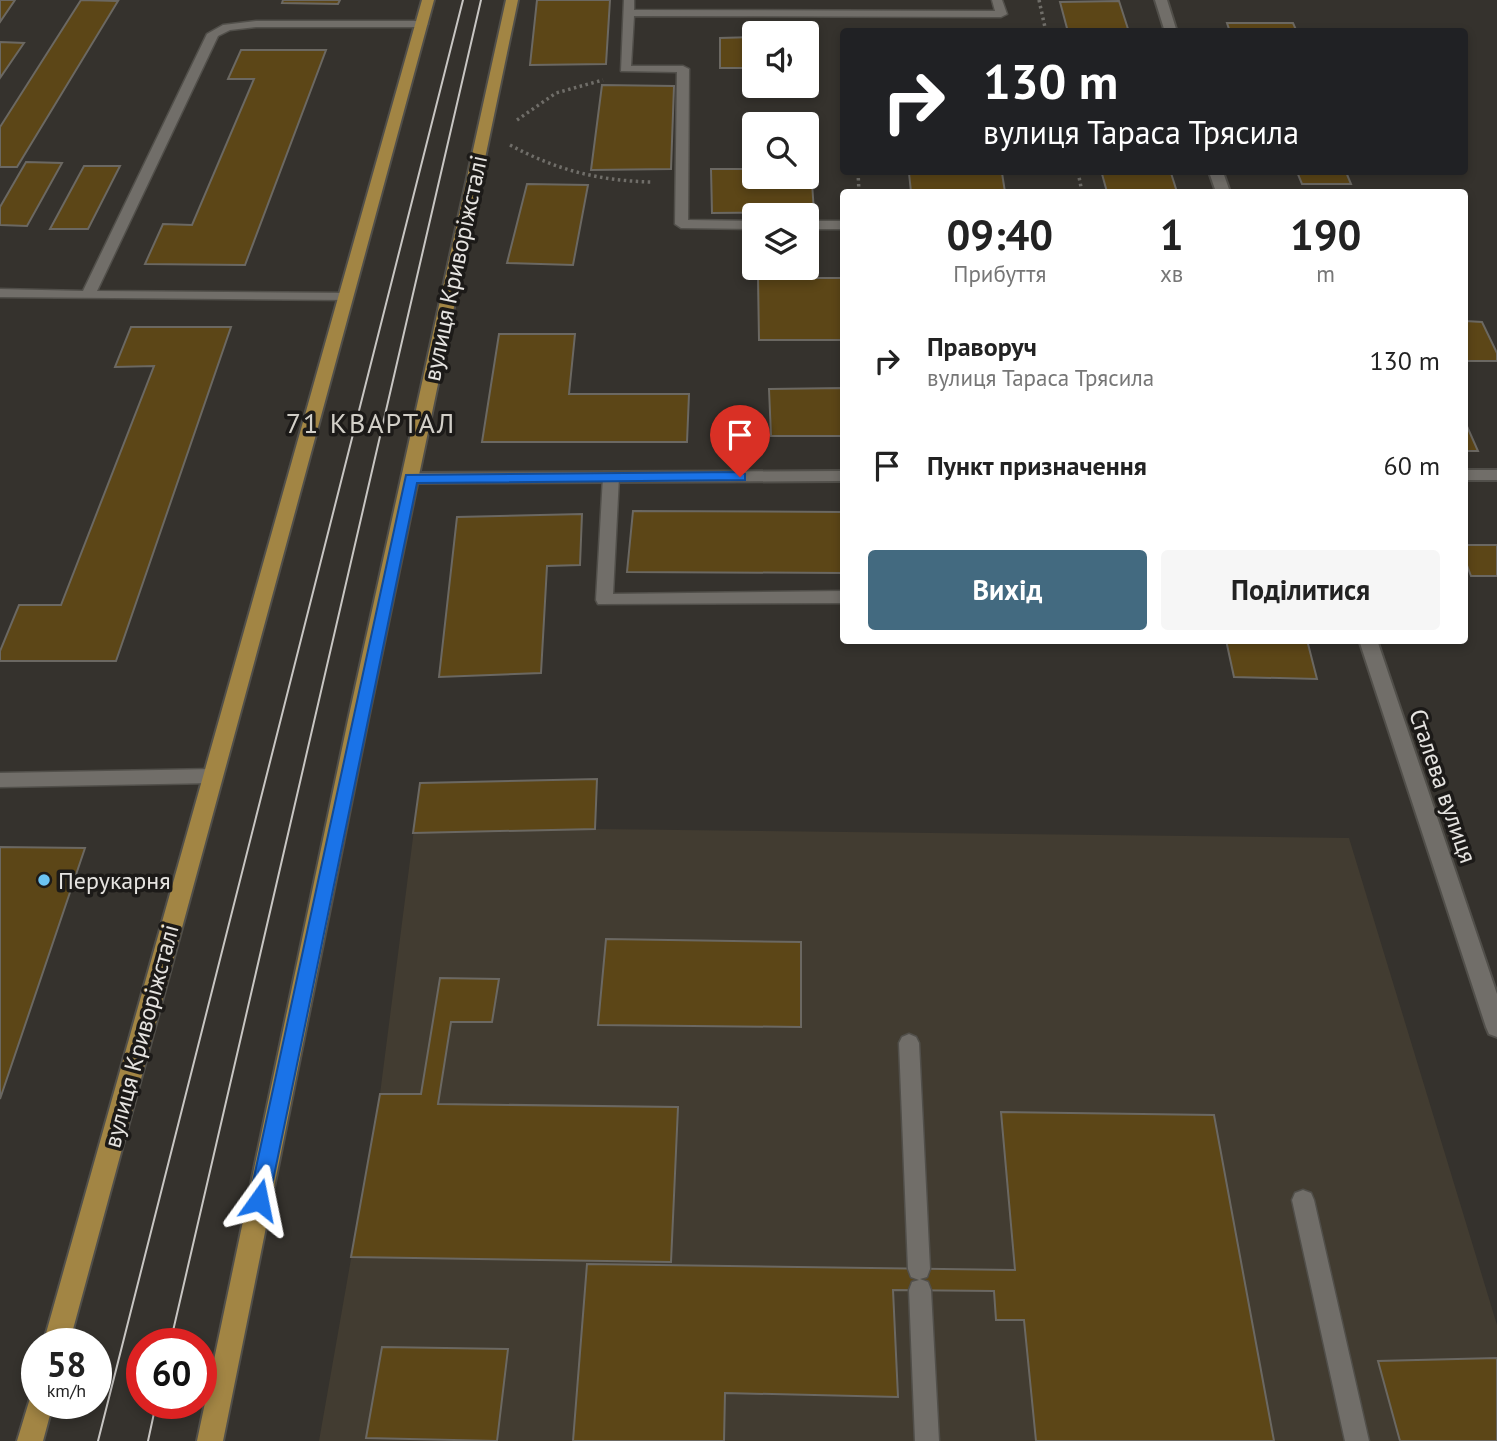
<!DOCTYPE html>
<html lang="uk">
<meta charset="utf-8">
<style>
:root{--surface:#fff;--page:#f6f6f6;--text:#222;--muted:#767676;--accent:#436a80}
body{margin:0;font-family:"PT Sans",sans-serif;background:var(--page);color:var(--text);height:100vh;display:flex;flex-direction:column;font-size:26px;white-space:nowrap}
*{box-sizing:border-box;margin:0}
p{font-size:23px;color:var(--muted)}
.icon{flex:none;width:38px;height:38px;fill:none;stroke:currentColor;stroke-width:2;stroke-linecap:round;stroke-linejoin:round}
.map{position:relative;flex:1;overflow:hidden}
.sheet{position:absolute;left:840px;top:189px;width:628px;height:455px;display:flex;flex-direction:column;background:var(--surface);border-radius:7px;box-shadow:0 4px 10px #0003}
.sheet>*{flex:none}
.top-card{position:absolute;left:840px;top:28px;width:628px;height:147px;border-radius:7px;box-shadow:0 4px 10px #0003;background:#202124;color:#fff;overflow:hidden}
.buttons{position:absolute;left:742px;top:21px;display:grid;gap:14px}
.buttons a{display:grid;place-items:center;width:77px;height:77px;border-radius:7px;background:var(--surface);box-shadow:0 4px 10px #0003;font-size:35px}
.speed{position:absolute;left:21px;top:1328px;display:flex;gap:14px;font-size:35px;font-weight:700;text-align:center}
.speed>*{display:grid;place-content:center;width:91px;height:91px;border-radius:50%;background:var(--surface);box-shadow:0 4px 10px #0003;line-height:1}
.speed small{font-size:18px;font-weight:400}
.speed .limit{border:10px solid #d22;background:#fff;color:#111}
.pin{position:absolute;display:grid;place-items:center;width:60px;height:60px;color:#fff;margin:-72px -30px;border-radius:50% 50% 50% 0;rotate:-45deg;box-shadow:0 0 7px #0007}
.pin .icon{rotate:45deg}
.me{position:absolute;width:77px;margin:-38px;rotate:12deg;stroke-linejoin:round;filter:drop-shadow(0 0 5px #0008)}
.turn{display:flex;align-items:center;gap:24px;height:147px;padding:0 28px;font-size:32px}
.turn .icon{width:91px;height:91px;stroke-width:2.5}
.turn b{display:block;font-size:49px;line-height:60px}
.eta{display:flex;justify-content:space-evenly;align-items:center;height:119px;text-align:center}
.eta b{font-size:42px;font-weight:700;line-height:49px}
.action{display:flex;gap:14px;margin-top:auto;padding:14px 28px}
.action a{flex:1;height:80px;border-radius:7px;background:var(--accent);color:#fff;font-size:28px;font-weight:700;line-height:80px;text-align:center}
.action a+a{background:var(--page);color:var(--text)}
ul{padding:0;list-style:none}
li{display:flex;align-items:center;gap:21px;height:105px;padding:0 28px}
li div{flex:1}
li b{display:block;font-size:26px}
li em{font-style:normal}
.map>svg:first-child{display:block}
.built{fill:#423c31}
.building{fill:#5c4617;stroke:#6b6862;stroke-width:2}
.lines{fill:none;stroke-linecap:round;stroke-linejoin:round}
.service-casing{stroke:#514f4a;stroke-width:3}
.minor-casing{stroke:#514f4a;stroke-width:4}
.primary-casing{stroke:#514f4a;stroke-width:4}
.path{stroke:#706e69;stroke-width:3.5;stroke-dasharray:2.5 3.5;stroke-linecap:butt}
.service{fill:#716e69;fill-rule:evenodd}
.minor{fill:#716e69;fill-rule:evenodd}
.primary{fill:#a28544;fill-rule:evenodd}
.tram{stroke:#c8c6c3;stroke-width:2}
.route{fill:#1a73e8;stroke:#114b97;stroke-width:2}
.poi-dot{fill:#6bc3f2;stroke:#1c1a18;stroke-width:2.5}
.labels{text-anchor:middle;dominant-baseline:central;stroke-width:7;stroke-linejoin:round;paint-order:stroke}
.street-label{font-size:24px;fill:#e6e4e1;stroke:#1c1a18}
.poi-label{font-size:24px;fill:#e6e4e1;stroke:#1c1a18;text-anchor:start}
.quarter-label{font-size:28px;letter-spacing:2px;fill:#d2cfc8;stroke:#1c1a18}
</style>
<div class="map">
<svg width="1497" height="1441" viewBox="0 0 1497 1441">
<rect width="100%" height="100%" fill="#35322d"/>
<path class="built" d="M597,779L595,829L1349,838L1497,1325V1441H319L380,1094L420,783Z"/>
<path class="building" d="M0,0H15L0,22Z
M81,0L118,1L17,167H0V127Z
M283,0H340L338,4L282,3Z
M537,0H610L606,64L530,65Z
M1119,1L1129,32H1068L1060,2Z
M1227,23H1293L1297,32H1230Z
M754,37V68H720V38Z
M0,42L24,43L0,78Z
M241,50H326L245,265L145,264L163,224L192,225L254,79H228Z
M602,85L674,86L671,169L591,170Z
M26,162L62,163L27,226L0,225V207Z
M84,166H120L88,229H50Z
M811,168L814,212L712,213L711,169H754V177H807V169Z
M1297,172H1346L1351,184H1302Z
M909,173H1002L1005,192H911Z
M1171,173L1177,192H1107L1102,174Z
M527,184L588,185L573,265L507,263Z
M758,278H844V340H759Z
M1465,321L1482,322L1497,353V361H1465Z
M131,327H231L116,661H0V651L19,605H61L154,366L115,367Z
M499,334H575L569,394H689L687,442H482Z
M844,388V436H771L769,389Z
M1465,424H1466L1478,451H1465Z
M633,511L844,512V573L627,572Z
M582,514L580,565L547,566L541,673L439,677L457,517Z
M1465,545H1497V576H1471L1465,560Z
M1226,640H1307L1317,679L1234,677Z
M597,779L595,829L413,833L420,783Z
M0,847L85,848L0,1099Z
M606,939L801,942V1027L598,1025Z
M440,978L499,979L492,1022H451L438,1104L678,1107L671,1262L351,1257L380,1094H421Z
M1001,1112L1214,1115L1274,1441H1036L1024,1320H996L994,1291L893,1290L898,1397L725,1393L724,1441H573L587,1264L1015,1270Z
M382,1347L508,1349L497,1441L366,1438Z
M1497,1358V1441H1400L1378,1361Z"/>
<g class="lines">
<g class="service-casing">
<path id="service" d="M624,0H634V10L995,11L992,0H1002L1007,14L1001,17L634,16L631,66H683L689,69L688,220L754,221V229L681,228L675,224L677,72L621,71Z
M256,21H422L428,24L422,27H256L230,30L218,36L97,291L346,293L353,297L351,300L0,297V289L83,291L207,34L223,25Z
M807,221H844V229H807Z
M611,472L619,477L613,594L844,591V603L598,604L596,600L603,477Z
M213,769L219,771L222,776L219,781L213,783L0,787V773Z
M909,1034L916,1037L919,1043L930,1269L927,1277L920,1279L928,1282L931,1290L939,1441H915L909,1290L912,1282L919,1280L911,1277L908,1269L899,1043L902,1037Z
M1303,1190L1311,1193L1314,1200L1369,1441H1345L1292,1200L1295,1193Z"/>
</g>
<g class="minor-casing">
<path id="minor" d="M1155,0H1167L1177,32H1165Z
M1209,172H1223L1230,192H1216Z
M1465,470H1497V480H1465Z
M844,471V481L411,483L403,478L411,473Z
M1359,640H1377L1497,994V1037L1489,1034L1486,1027Z"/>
</g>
<g class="primary-casing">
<path id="primary" d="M422,0H434L69,1344H43Z
M506,0H518L368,720L223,1441H197L348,720Z
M37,1392V1404H53L43,1441H17L31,1395Z"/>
</g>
<path class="path" d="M1039,0L1046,32
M517,120L556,93L603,80
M510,145C556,170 600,181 652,182
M858,172L859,192
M1078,172L1082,192"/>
<use href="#service" class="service"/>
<use href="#minor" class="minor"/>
<use href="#primary" class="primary"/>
<path class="tram" d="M170,1344L481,0
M98,1441L463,0
M148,1441L156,1404"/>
</g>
<path class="route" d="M740,472L745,474V480L417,483L269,1200L266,1207L259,1210L252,1207L249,1200L406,475Z"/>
<circle class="poi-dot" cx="44" cy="880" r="7"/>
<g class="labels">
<g class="street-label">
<text transform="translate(455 268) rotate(-78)">вулиця Криворіжсталі</text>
<text transform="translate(1443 786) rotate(71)">Сталева вулиця</text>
<text transform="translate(141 1036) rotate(-75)">вулиця Криворіжсталі</text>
</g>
<g class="poi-label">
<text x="58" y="880">Перукарня</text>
</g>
<g class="quarter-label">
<text x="371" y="422">71 КВАРТАЛ</text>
</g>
</g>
</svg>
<div class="buttons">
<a><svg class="icon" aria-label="sound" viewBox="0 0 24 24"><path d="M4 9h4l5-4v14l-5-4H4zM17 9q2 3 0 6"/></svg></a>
<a><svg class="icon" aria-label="search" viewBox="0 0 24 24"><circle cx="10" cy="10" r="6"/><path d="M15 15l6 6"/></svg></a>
<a><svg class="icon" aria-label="layers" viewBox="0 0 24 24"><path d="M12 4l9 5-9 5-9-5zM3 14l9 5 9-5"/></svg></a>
</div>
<div class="speed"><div>58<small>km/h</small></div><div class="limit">60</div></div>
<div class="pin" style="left:740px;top:477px;background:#d93025"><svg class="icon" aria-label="arrive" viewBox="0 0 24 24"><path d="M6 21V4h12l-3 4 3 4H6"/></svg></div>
<svg class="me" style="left:259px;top:1200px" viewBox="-20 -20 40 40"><path d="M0-17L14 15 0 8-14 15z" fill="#1a73e8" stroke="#fff" stroke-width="4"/></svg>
<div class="top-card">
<div class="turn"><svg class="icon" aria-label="right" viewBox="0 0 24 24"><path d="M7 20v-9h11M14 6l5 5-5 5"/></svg><div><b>130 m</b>вулиця Тараса Трясила</div></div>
</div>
<section class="sheet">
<div class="eta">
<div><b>09:40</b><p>Прибуття</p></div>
<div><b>1</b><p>хв</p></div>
<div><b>190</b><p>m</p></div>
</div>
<ul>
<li><svg class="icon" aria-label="right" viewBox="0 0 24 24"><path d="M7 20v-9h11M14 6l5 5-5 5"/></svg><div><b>Праворуч</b><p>вулиця Тараса Трясила</p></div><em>130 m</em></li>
<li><svg class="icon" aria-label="arrive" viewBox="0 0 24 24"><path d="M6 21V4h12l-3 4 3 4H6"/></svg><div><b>Пункт призначення</b></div><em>60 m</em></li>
</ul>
<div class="action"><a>Вихід</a><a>Поділитися</a></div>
</section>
</div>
